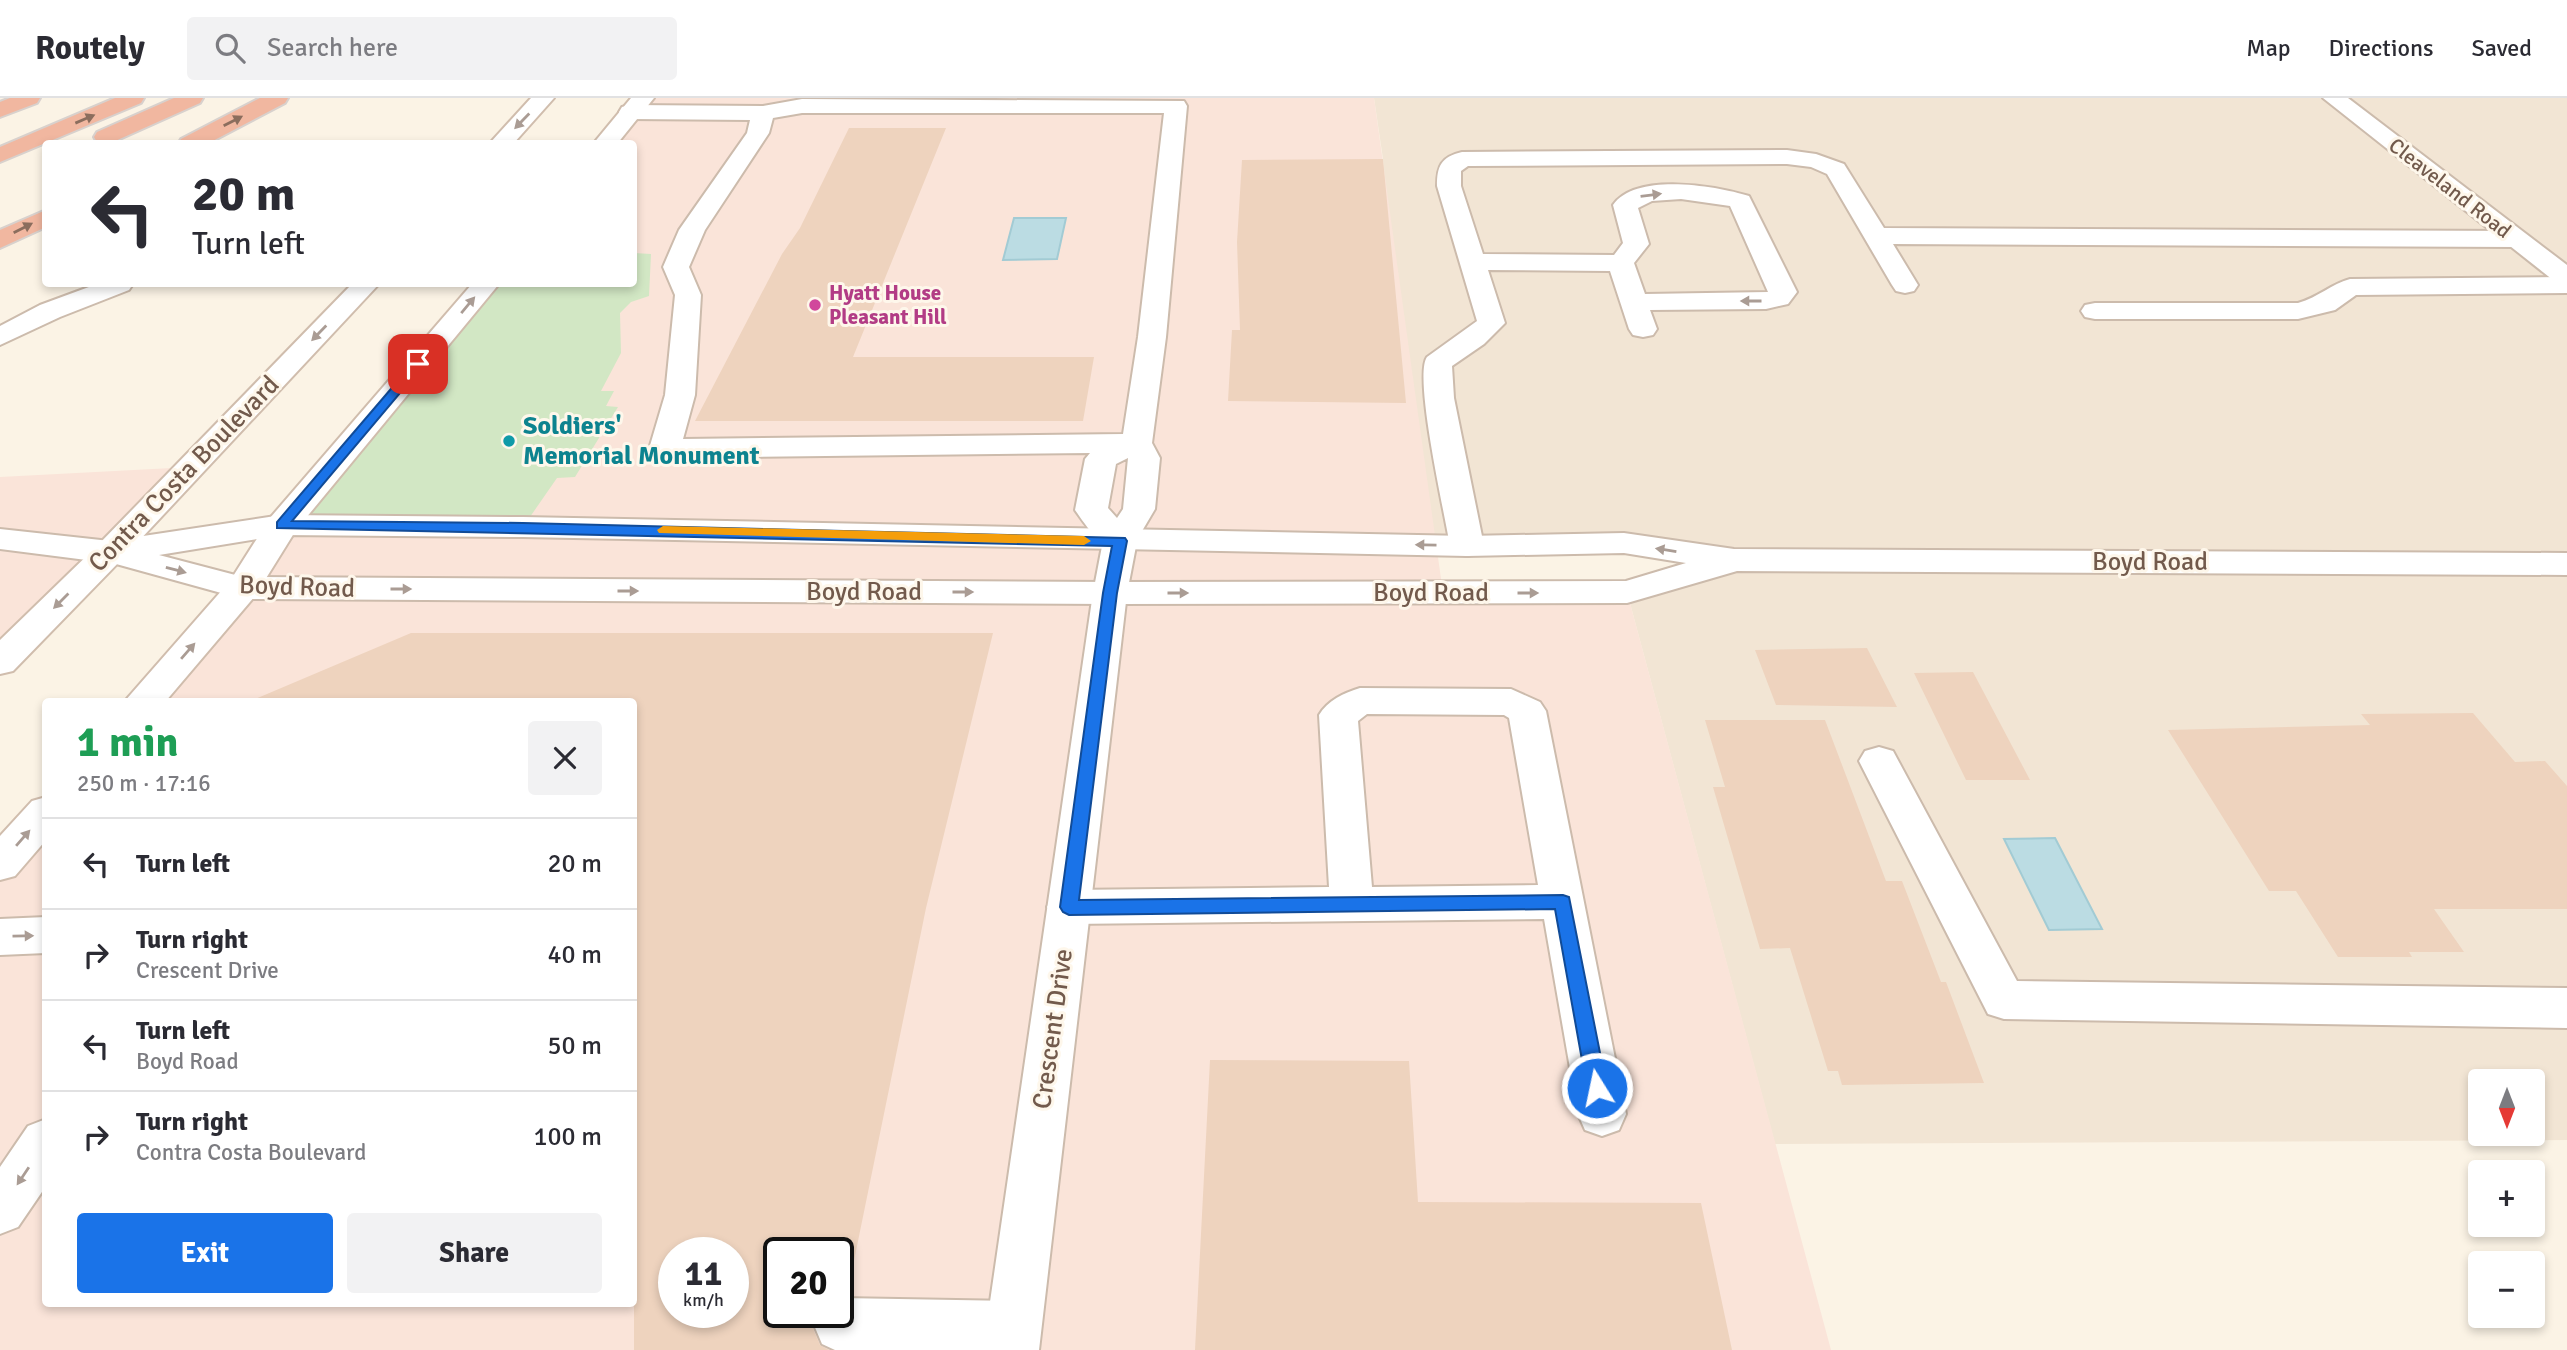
<!DOCTYPE html>
<meta charset="utf-8">
<style>
:root{--surface:#fff;--page:#f2f2f3;--text:#2b2b33;--muted:#7c7c81;--line:#e1e1e2;--accent:#1a73e8}
body{margin:0;font-family:Signika,sans-serif;background:var(--page);color:var(--text);height:100vh;display:flex;flex-direction:column;font-size:26px;white-space:nowrap}
*{box-sizing:border-box;margin:0}
p{font-size:23px;color:var(--muted)}
.icon{flex:none;width:38px;height:38px;fill:none;stroke:currentColor;stroke-width:2;stroke-linecap:round;stroke-linejoin:round}
.map{position:relative;flex:1;overflow:hidden}
.drawer{position:absolute;left:42px;top:600px;width:595px;height:609px;display:flex;flex-direction:column;background:var(--surface);border-radius:7px;box-shadow:0 4px 10px #0003}
.drawer>*{flex:none}
.banner{position:absolute;left:42px;top:42px;width:595px;height:147px;border-radius:7px;box-shadow:0 4px 10px #0003;background:#fff;color:var(--text);overflow:hidden}
.needle{width:46px;rotate:180deg}
.buttons{position:absolute;left:2468px;top:971px;display:grid;gap:14px}
.buttons a{display:grid;place-items:center;width:77px;height:77px;border-radius:7px;background:var(--surface);box-shadow:0 4px 10px #0003;font-size:35px}
.speed{position:absolute;left:658px;top:1139px;display:flex;gap:14px;font-size:35px;font-weight:700;text-align:center}
.speed>*{display:grid;place-content:center;width:91px;height:91px;border-radius:50%;background:var(--surface);box-shadow:0 4px 10px #0003;line-height:1}
.speed small{font-size:18px;font-weight:400}
.speed .limit{border:4px solid #111;border-radius:10px;background:#fff;color:#111}
.pin{position:absolute;display:grid;place-items:center;width:60px;height:60px;color:#fff;margin:-30px;border-radius:14px;box-shadow:0 4px 10px #0006}
.me{position:absolute;width:77px;margin:-38px;rotate:350deg;stroke-linejoin:round;filter:drop-shadow(0 0 5px #0008)}
.turn{display:flex;align-items:center;gap:24px;height:147px;padding:0 35px;font-size:32px}
.turn .icon{width:91px;height:91px;stroke-width:2.5}
.turn b{display:block;font-size:49px;line-height:60px}
.round{display:grid;place-items:center;flex:none;width:74px;height:74px;border-radius:7px;background:var(--page)}
.headline{display:flex;align-items:center;justify-content:space-between;height:119px;padding:0 35px}
h1{font-size:42px;font-weight:700;line-height:52px;color:#1e9e55}
.cta{display:flex;gap:14px;margin-top:auto;padding:14px 35px}
.cta a{flex:1;height:80px;border-radius:7px;background:var(--accent);color:#fff;font-size:28px;font-weight:700;line-height:80px;text-align:center}
.cta a+a{background:var(--page);color:var(--text)}
ul{padding:0;list-style:none}
li{display:flex;align-items:center;gap:21px;height:91px;padding:0 35px;border-top:2px solid var(--line)}
li div{flex:1}
li b{display:block;font-size:26px}
li em{font-style:normal}
header{display:flex;align-items:center;gap:42px;box-sizing:border-box;height:98px;padding:0 35px;background:var(--surface);border-bottom:2px solid var(--line)}
header strong{font-size:33px}
nav{display:flex;gap:38px;margin-inline-start:auto;font-size:24px}
.search{width:490px;height:63px;background:var(--page);display:flex;align-items:center;gap:18px;box-sizing:border-box;padding:0 24px;border-radius:7px;color:var(--muted);font-size:26px}
.map>svg:first-child{display:block}
.residential{fill:#f2e5d4;fill-rule:evenodd}
.commercial{fill:#fae4d9;fill-rule:evenodd}
.green{fill:#d2e7c4}
.water{fill:#bbdce3;stroke:#a2cbd4;stroke-width:2}
.building{fill:#eed3be;fill-rule:evenodd}
.lines{fill:none;stroke-linecap:round;stroke-linejoin:round}
.service-casing{stroke:#ccbbac;stroke-width:4}
.minor-casing{stroke:#ccbbac;stroke-width:4}
.tertiary-casing{stroke:#ccbbac;stroke-width:4}
.secondary-casing{stroke:#d0bdad;stroke-width:4}
.motorway-casing{stroke:#d8d1cd;stroke-width:4}
.service{fill:#fff;fill-rule:evenodd}
.minor{fill:#fff;fill-rule:evenodd}
.tertiary{fill:#fff;fill-rule:evenodd}
.secondary{fill:#fff;fill-rule:evenodd}
.motorway{fill:#f1b7a0;fill-rule:evenodd}
.oneway{fill:#8b6d5d}
.oneway2{fill:#aa9c94}
.route{fill:#1a73e8;stroke:#114b97;stroke-width:2}
.slow{fill:#f59e0b}
.hotel-dot{fill:#d1479c;stroke:#fef7eb;stroke-width:2.5}
.culture-dot{fill:#0f9aa8;stroke:#fef7eb;stroke-width:2.5}
.labels{text-anchor:middle;dominant-baseline:central;stroke-width:6;stroke-linejoin:round;paint-order:stroke}
.far-street-label{font-size:21px;fill:#725a4c;stroke:#fef7eb}
.far-hotel-label{font-size:21px;font-weight:bold;fill:#b23c85;stroke:#fef7eb;text-anchor:start}
.culture-label{font-size:26px;font-weight:bold;fill:#0d838f;stroke:#fef7eb;text-anchor:start}
.street-label{font-size:26px;fill:#725a4c;stroke:#fef7eb}
</style>
<header>
<strong>Routely</strong>
<div class="search"><svg class="icon" aria-label="search" viewBox="0 0 24 24"><circle cx="10" cy="10" r="6"/><path d="M15 15l6 6"/></svg>Search here</div>
<nav><a>Map</a><a>Directions</a><a>Saved</a></nav>
</header>
<div class="map">
<svg width="2567" height="1252" viewBox="0 0 2567 1252">
<rect width="100%" height="100%" fill="#fbf3e5"/>
<path class="residential" d="M1374,0H2567V1042L1775,1046L1627,494L1732,463L1624,445L1426,447L1406,305L1383,61ZM2480,984H2532V1036H2480Z"/>
<path class="commercial" d="M645,0H1374L1443,495L1627,494L1831,1252H0V766L45,714L46,1206H634V604H143L493,186H634V46L607,45ZM674,1155H733V1214H674ZM779,1155H838V1214H779Z
M191,369L0,564V379Z"/>
<path class="green" d="M634,155L651,156L649,198L631,204L620,215L621,255L601,293H614L606,308L618,309L575,379L557,380L523,429L282,427L486,186H634Z"/>
<path class="water" d="M1014,120H1066L1057,161L1003,162Z
M2055,740L2102,831L2049,832L2004,741Z"/>
<path class="building" d="M849,30H946L853,259H1094L1083,323H695L782,156L800,130Z
M1383,61L1406,305L1228,303L1232,232H1240L1237,144L1242,62Z
M411,535H993L926,810L847,1197L838,1198V1155H779V1214H816L812,1228L820,1247L829,1252H634V604H248ZM674,1155H733V1214H674Z
M1867,550L1897,609L1776,607L1755,552Z
M1973,574L2030,682H1966L1914,575Z
M2473,615L2515,664L2545,663L2567,688V811H2434L2464,854H2409L2412,859H2338L2296,793H2269L2168,632L2370,627L2361,616Z
M1705,622H1825L1886,783H1902L1941,884H1946L1984,985L1842,987L1838,973H1828L1790,850L1760,851L1713,689H1725Z
M1210,962L1409,963L1418,1104L1701,1105L1732,1252H1195Z"/>
<g class="lines">
<g class="service-casing">
<path id="service" d="M802,1L1184,3L1187,8L1166,239L1152,345L1160,360L1155,411L1132,450C1105,457 1089,432 1075,412L1085,361L1090,355L665,360L654,358L649,351L665,297L675,197L663,169L679,132L747,35L750,22L630,21L622,19L619,14L622,9L630,7L763,8ZM802,15H1164L1138,239L1123,336L683,341L695,297L701,197L689,169L705,132L769,35L773,20ZM1128,360L1123,411L1117,420L1108,410L1116,366Z
M1787,52L1816,56L1844,66L1884,130L2516,133L2525,136L2529,141L2525,146L2516,149L1893,146L1918,187L1914,193L1905,195L1896,193L1892,187L1827,76L1811,69L1787,66L1468,68L1461,73V88L1483,156L1614,157L1623,145L1613,107C1636,74 1716,88 1749,98L1797,194L1788,206L1766,211L1650,212L1657,231L1653,237L1643,239L1633,237L1629,231L1610,173L1488,172L1505,225L1484,246L1452,268L1454,300L1484,448L1479,455L1467,458L1455,455L1450,448C1445,417 1413,278 1427,259L1477,223L1437,88C1437,68 1441,59 1462,54ZM1681,101L1730,108L1768,194L1645,196L1634,165L1649,146L1638,110L1652,103Z
M2567,179V195L2356,197L2335,212L2298,221H2095L2085,219L2081,213L2085,207L2095,205H2298C2319,199 2331,186 2350,181Z
M97,186H133L129,192L60,219L0,247V228L40,207Z
M0,431L110,443L122,447L127,454L122,461L110,465L0,451Z
M1360,590L1511,591L1540,604L1546,613L1626,1016L1619,1032L1602,1038L1585,1032L1578,1016L1544,821L1069,826L1054,821L1047,809L1054,797L1069,792L1329,789L1319,617C1328,602 1344,595 1360,590ZM1367,616L1504,617L1509,620L1538,787L1372,789L1358,623Z
M1879,649L1893,653L2017,883L2567,890V930L2004,921L1988,916L1859,663L1865,653Z
M46,819V855L0,857V821Z
M46,1021V1088L18,1129L0,1136V1069L28,1028Z
M841,1200L1014,1203L1033,1211L1041,1230L1033,1249L1027,1252H835L822,1246L814,1227L819,1214H838V1201Z"/>
</g>
<g class="minor-casing">
<path id="minor" d="M1120,433L1132,436L1137,443L1127,495L1039,1252H983L1093,495L1103,443L1108,436Z"/>
</g>
<g class="tertiary-casing">
<path id="tertiary" d="M2323,0H2348L2567,167V188L2558,186Z
M282,417L523,419L1467,438L1624,435L1734,451L2567,455V477L1737,473L1627,505L1110,506L243,501L98,461L93,454L98,447L110,443ZM282,437L523,439L1467,458L1624,455L1686,465L1626,483L1110,484L243,479L159,457Z"/>
</g>
<g class="secondary-casing">
<path id="secondary" d="M531,0H554L513,46H489Z
M631,0H654L617,46H593Z
M352,186H379L122,461L13,573L0,576V542L98,447Z
M472,186H499L296,432L255,498L165,604H124L230,483L270,420Z
M46,699V742L15,778L0,782V738L32,703Z"/>
</g>
<g class="motorway-casing">
<path id="motorway" d="M10,0H40L37,5L0,19V4Z
M115,0H144L141,5L0,64V49Z
M174,0H203L200,5L113,44H97L94,39L97,34Z
M260,0H288L285,5L207,46H178L181,41Z
M46,112V129L0,150V132Z"/>
</g>
<use href="#service" class="service"/>
<use href="#minor" class="minor"/>
<use href="#tertiary" class="tertiary"/>
<use href="#secondary" class="secondary"/>
<use href="#motorway" class="motorway"/>
</g>
<defs><path id="oneway-solid" d="M-6-.8H1V-3.2L6.5 0L1 3.2V.8H-6Z" transform="scale(1.75)"/></defs>
<g class="oneway">
<use href="#oneway-solid" transform="translate(85 21) rotate(-23)"/>
<use href="#oneway-solid" transform="translate(233 23) rotate(-27)"/>
<use href="#oneway-solid" transform="translate(23 130) rotate(-27)"/>
</g>
<g class="oneway2">
<use href="#oneway-solid" transform="translate(522 23) rotate(134)"/>
<use href="#oneway-solid" transform="translate(1651 97) rotate(-7)"/>
<use href="#oneway-solid" transform="translate(1751 203) rotate(180)"/>
<use href="#oneway-solid" transform="translate(468 207) rotate(-50)"/>
<use href="#oneway-solid" transform="translate(319 235) rotate(134)"/>
<use href="#oneway-solid" transform="translate(1426 447) rotate(-179)"/>
<use href="#oneway-solid" transform="translate(1666 452) rotate(-171)"/>
<use href="#oneway-solid" transform="translate(176 472) rotate(15)"/>
<use href="#oneway-solid" transform="translate(401 491)"/>
<use href="#oneway-solid" transform="translate(628 493)"/>
<use href="#oneway-solid" transform="translate(963 494)"/>
<use href="#oneway-solid" transform="translate(1178 495)"/>
<use href="#oneway-solid" transform="translate(1528 495)"/>
<use href="#oneway-solid" transform="translate(61 503) rotate(135)"/>
<use href="#oneway-solid" transform="translate(188 553) rotate(-49)"/>
<use href="#oneway-solid" transform="translate(23 740) rotate(-49)"/>
<use href="#oneway-solid" transform="translate(23 838) rotate(-1)"/>
<use href="#oneway-solid" transform="translate(23 1078) rotate(124)"/>
</g>
<path class="route" d="M418,263L424,266L422,269L292,423L523,425L1125,440L1127,443L1117,495L1079,802L1563,797L1569,799L1607,990L1604,996L1597,999L1590,996L1587,990L1555,811L1069,817L1063,814L1060,809L1103,495L1112,448L277,430V424L414,264Z"/>
<path class="slow" d="M663,428L1084,438L1091,443L1084,447L659,435L657,432Z"/>
<circle class="hotel-dot" cx="815" cy="207" r="7"/>
<circle class="culture-dot" cx="509" cy="343" r="7"/>
<g class="labels">
<g class="far-street-label">
<text transform="translate(2450 90) rotate(38)">Cleaveland Road</text>
</g>
<g class="far-hotel-label">
<text x="829" y="195">Hyatt House<tspan x="829" dy="24">Pleasant Hill</tspan></text>
</g>
<g class="culture-label">
<text x="523" y="328">Soldiers'<tspan x="523" dy="30">Memorial Monument</tspan></text>
</g>
<g class="street-label">
<text transform="translate(184 376) rotate(-46)">Contra Costa Boulevard</text>
<text x="2150" y="464">Boyd Road</text>
<text transform="translate(297 489) rotate(2)">Boyd Road</text>
<text x="864" y="494">Boyd Road</text>
<text x="1431" y="495">Boyd Road</text>
<text transform="translate(1053 931) rotate(-82)">Crescent Drive</text>
</g>
</g>
</svg>
<div class="buttons">
<a><svg class="needle" viewBox="-14 -14 28 28"><path d="M0-13l5 13h-10z" fill="#e53935"/><path d="M0 13l5-13h-10z" fill="#7c7c81"/></svg></a>
<a>+</a>
<a>−</a>
</div>
<div class="speed"><div>11<small>km/h</small></div><div class="limit">20</div></div>
<div class="pin" style="left:418px;top:266px;background:#d93025"><svg class="icon" aria-label="arrive" viewBox="0 0 24 24"><path d="M6 21V4h12l-3 4 3 4H6"/></svg></div>
<svg class="me" style="left:1597px;top:990px" viewBox="-20 -20 40 40"><circle r="17" fill="#1a73e8" stroke="#fff" stroke-width="3"/><path d="M0-11L8 9 0 5-8 9z" fill="#fff"/></svg>
<div class="banner">
<div class="turn"><svg class="icon" aria-label="left" viewBox="0 0 24 24"><path d="M17 20v-9H6M10 6l-5 5 5 5"/></svg><div><b>20 m</b>Turn left</div></div>
</div>
<section class="drawer">
<div class="headline"><div><h1>1 min</h1><p>250 m · 17:16</p></div><a class="round"><svg class="icon" aria-label="close" viewBox="0 0 24 24"><path d="M6 6l12 12M18 6L6 18"/></svg></a></div>
<ul>
<li><svg class="icon" aria-label="left" viewBox="0 0 24 24"><path d="M17 20v-9H6M10 6l-5 5 5 5"/></svg><div><b>Turn left</b></div><em>20 m</em></li>
<li><svg class="icon" aria-label="right" viewBox="0 0 24 24"><path d="M7 20v-9h11M14 6l5 5-5 5"/></svg><div><b>Turn right</b><p>Crescent Drive</p></div><em>40 m</em></li>
<li><svg class="icon" aria-label="left" viewBox="0 0 24 24"><path d="M17 20v-9H6M10 6l-5 5 5 5"/></svg><div><b>Turn left</b><p>Boyd Road</p></div><em>50 m</em></li>
<li><svg class="icon" aria-label="right" viewBox="0 0 24 24"><path d="M7 20v-9h11M14 6l5 5-5 5"/></svg><div><b>Turn right</b><p>Contra Costa Boulevard</p></div><em>100 m</em></li>
</ul>
<div class="cta"><a>Exit</a><a>Share</a></div>
</section>
</div>
